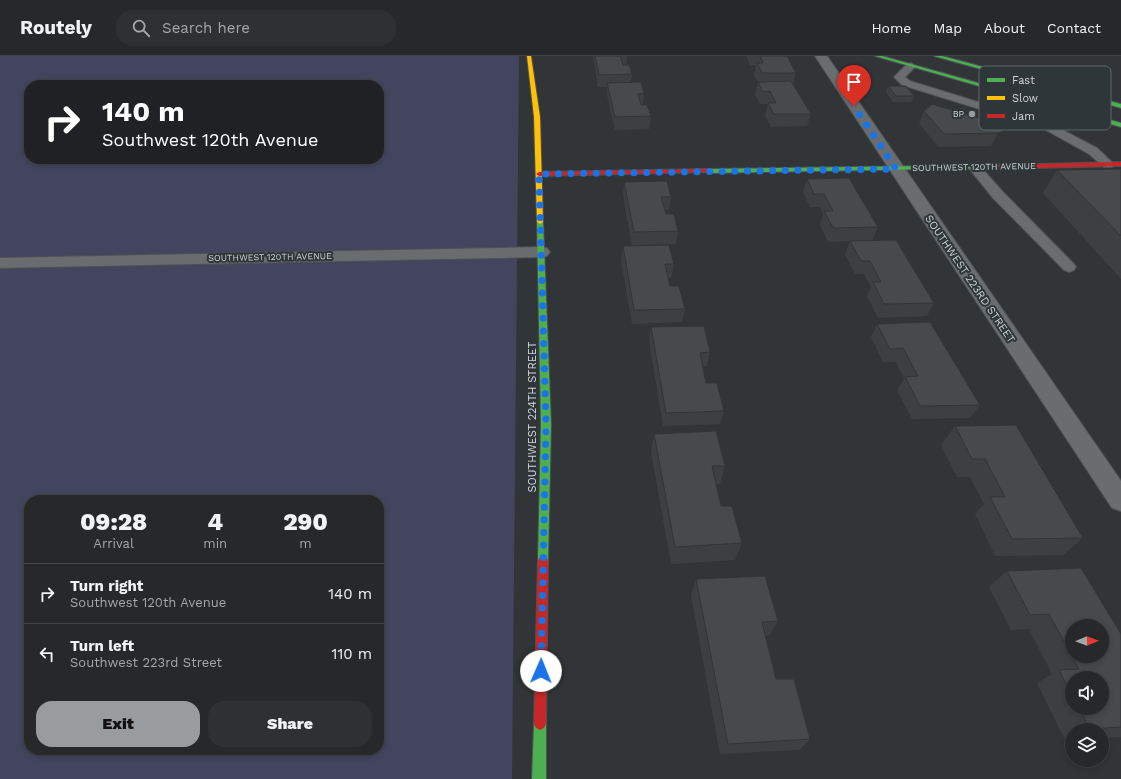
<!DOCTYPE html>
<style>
:root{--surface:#262829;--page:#2e3031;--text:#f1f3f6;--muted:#a4a6a8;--line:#424446;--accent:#999c9f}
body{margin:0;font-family:"Work Sans",sans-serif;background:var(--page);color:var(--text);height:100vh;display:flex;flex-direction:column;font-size:15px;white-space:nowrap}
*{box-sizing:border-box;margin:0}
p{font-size:13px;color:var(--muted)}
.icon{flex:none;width:22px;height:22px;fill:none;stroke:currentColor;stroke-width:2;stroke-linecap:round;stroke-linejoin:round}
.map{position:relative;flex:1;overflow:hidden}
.sheet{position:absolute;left:24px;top:439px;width:360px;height:260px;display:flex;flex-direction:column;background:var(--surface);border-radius:16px;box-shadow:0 2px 6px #0003,0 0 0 1px var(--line)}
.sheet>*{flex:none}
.top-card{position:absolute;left:24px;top:24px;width:360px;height:84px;border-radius:16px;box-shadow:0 2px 6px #0003,0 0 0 1px var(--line);background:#202124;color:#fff;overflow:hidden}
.needle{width:26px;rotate:89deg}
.controls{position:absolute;left:1065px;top:563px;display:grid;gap:8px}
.controls a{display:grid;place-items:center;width:44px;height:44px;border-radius:50%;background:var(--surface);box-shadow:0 2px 6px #0003,0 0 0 1px var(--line);font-size:20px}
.pin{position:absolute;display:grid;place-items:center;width:34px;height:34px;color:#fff;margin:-41px -17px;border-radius:50% 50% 50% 0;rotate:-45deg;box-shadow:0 0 4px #0007}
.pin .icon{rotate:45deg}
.me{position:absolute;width:44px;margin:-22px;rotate:1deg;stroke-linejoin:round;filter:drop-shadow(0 0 3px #0008)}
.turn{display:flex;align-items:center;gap:14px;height:84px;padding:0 12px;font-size:18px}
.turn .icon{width:52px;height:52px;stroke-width:2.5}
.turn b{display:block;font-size:28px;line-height:34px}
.eta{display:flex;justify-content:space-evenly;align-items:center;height:68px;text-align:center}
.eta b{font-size:24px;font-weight:800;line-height:28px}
.primary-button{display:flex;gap:8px;margin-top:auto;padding:8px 12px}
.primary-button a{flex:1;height:46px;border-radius:16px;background:var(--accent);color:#111;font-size:16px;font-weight:800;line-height:46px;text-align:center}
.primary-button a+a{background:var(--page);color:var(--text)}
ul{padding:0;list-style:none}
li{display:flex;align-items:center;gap:12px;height:60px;padding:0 12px;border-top:1px solid var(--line)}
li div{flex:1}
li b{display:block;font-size:15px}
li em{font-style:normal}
header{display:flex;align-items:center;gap:24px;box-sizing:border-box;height:56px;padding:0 20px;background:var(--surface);border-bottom:1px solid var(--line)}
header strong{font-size:19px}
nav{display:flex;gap:22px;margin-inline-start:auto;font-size:14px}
.search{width:280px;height:36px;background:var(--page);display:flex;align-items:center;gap:10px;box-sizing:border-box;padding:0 14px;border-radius:16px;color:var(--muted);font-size:15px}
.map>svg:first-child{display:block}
.green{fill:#43455e;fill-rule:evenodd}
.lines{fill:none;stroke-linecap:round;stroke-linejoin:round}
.lane-casing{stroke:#4e5153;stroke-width:2}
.street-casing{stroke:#4e5153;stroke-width:2}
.fast-casing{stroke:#4e5153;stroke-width:2}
.slow-casing{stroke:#4e5153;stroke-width:2}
.jam-casing{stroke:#4e5153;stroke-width:2}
.lane{fill:#6a6d6f;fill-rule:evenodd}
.street{fill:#6a6d6f;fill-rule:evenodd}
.fast{fill:#4caf50;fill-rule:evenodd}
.slow{fill:#ffc107;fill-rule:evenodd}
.jam{fill:#c62828;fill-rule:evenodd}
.wall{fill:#3d4041;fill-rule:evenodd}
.shaded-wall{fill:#323435}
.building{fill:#474a4c;stroke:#323435;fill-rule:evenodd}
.route{stroke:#1a73e8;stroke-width:7;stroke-dasharray:0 12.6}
.poi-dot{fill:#999c9f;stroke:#2f363a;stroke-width:1.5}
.labels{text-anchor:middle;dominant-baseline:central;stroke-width:4;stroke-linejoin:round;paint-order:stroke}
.far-poi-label{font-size:9px;fill:#d0d4d7;stroke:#2f363a;text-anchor:end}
.far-street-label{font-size:9px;fill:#d0d4d7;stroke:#2f363a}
.street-label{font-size:11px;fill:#d0d4d7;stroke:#2f363a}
.key{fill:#2f363a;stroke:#5f6569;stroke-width:1}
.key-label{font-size:11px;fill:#d0d4d7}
</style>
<header>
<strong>Routely</strong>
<div class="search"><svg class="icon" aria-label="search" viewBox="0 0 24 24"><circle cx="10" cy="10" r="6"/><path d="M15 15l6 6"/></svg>Search here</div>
<nav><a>Home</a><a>Map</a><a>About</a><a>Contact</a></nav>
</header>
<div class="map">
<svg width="1121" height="723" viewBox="0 0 1121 723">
<rect width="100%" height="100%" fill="#323537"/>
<path class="green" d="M0,0H519L512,723H0ZM29,29H379V103H29ZM29,444H379V694H29Z"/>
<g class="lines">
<g class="lane-casing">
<path id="lane" d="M911,7L916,10L905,21L910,25L1046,67L1058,51H1066L1067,53L1055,70L1097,92L1114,108L1112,111H1104L1089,98L1044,73L902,29L894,21L907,8Z
M974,107L978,108L1003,136L1074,208L1076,211L1074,214L1069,216L1064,214L993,142L968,111L970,108Z"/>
</g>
<g class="street-casing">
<path id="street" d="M815,0H827L1121,425V455L1112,452Z
M541,191L547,192L550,196L547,200L541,201L0,212V202Z"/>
</g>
<g class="fast-casing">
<path id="fast" d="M875,0H882L1121,67V71Z
M934,0H942L1121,48V52Z
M992,109L994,110V112L710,117L707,115L710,113Z
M540,164L543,166L551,368L548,505L547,508L543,510L539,508L538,505L541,368L537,166Z
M540,662L544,664L546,668V723H532L534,668L536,664Z"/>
</g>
<g class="slow-casing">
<path id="slow" d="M527,0H531L540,61L543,166L540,168L537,166L534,61Z"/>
</g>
<g class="jam-casing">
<path id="jam" d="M1121,106V110L992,113L989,111L992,109Z
M710,113L712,114V116L539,120L536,118L539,116Z
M543,500L547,502L548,505L546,668L544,672L540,674L536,672L534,668L538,505L539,502Z"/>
</g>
<use href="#lane" class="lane"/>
<use href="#street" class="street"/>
<use href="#fast" class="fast"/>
<use href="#slow" class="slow"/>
<use href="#jam" class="jam"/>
</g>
<path class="wall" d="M593,0H627L626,9L632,18L631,26L644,37L643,49L651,60L649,73L615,74L607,39V31H598Z
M746,0H787L796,17L793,28L811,58L807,70L771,71L765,60L768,49L767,48H760L755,38L758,26L754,19L756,10V9H750Z
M888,30L914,40L911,46H893L886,36Z
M924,55L1006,70L1000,83L995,89L991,90L938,91L919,67Z
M1121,113V223L1043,137L1057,114Z
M807,123L878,171L872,185L934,247L927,260L878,262L867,240L871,231L864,218H855L845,199L850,185L828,186L820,169L823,158L820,151H810L803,136Z
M624,126L671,141L669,154H665L666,158L678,175L676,188L632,189L623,139Z
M623,190L674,208L671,222H668L670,230L685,253L682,266L632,268L621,204Z
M877,268L980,349L970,362L912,363L897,334L904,322L896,306H883L871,281Z
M651,271L710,296L707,310H703L706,327L724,355L720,368L663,370L649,285Z
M955,370L1083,482L1063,499L995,500L975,458L984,448L970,421H957L941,389Z
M654,378L725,410L720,428H716L721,450L742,487L735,504L671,508L651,396Z
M1007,515L1121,578V681L1102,682V674H1072V684H1065L1037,627L1052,618L1029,573L1011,574L989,531ZM1072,622L1102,652H1072Z
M696,523L778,565L769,580H765L776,623L810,683L799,694L720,698L691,539Z"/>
<path class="shaded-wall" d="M1006,70L1000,83L995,89L991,90L998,77Z"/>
<path class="building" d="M595,0H620L623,9H629L632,18L599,19Z
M760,0H787L796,17H762L757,7H763Z
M791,25L811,58H774L768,47H776L770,35L763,36L758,26Z
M641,26L644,37L638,38L641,49H647L651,60L615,61L607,27Z
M888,30H906L914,40H896Z
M932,48L1006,70L1001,76L998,77L944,78L924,55Z
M1121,113V180L1057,114Z
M849,122L878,171L833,172L824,155H833L824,138H814L807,123Z
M667,125L671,141H661L666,158H674L678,175L634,176L624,126Z
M896,184L934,247L884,248L873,226H881L870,205H861L850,185Z
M669,189L674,208H665L670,230H679L685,253L634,254L623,190Z
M930,266L980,349L920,350L905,321L918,320L903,292L890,293L877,268Z
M704,270L710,296L700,297L706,327H717L724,355L666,357L651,271Z
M1016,369L1083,482L1012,483L990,441H1005L985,403H972L955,370Z
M716,375L725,410H712L721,450H732L742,487L675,491L654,378Z
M1081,512L1121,578V671L1090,673L1079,652H1102V622H1072V639L1059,614L1079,613L1049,558L1030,559L1007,515ZM1072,570H1102V600H1072Z
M765,520L778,565L762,566L776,623H794L810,683L728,688L696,523Z"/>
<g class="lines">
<path class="route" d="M541,615L546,368L539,118L896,113L854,50"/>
</g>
<circle class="poi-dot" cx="972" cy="58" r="4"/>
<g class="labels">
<g class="far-poi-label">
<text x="964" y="58">BP</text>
</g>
<g class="far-street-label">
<text transform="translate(974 111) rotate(-1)">SOUTHWEST 120TH AVENUE</text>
<text transform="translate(270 201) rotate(-1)">SOUTHWEST 120TH AVENUE</text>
</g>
<g class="street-label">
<text transform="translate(970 223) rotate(56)">SOUTHWEST 223RD STREET</text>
<text transform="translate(532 361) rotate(-90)">SOUTHWEST 224TH STREET</text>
</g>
</g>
<rect x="979" y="10" width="132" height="64" rx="6" class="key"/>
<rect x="987" y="22" width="18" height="4" fill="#4caf50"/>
<rect x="987" y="40" width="18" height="4" fill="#ffc107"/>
<rect x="987" y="58" width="18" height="4" fill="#c62828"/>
<g class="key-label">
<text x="1012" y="28">Fast</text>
<text x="1012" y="46">Slow</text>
<text x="1012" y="64">Jam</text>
</g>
</svg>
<div class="controls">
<a><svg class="needle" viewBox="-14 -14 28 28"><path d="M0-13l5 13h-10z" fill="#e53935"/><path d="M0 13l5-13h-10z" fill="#a4a6a8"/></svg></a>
<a><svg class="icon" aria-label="sound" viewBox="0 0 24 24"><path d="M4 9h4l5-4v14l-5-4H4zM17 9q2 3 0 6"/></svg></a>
<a><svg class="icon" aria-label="layers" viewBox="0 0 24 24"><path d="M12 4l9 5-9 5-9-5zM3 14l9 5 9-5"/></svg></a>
</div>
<div class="pin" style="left:854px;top:50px;background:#d93025"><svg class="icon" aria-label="arrive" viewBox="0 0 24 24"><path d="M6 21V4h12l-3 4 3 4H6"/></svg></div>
<svg class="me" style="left:541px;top:615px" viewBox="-20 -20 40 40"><circle r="19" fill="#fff"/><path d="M0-13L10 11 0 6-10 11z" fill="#1a73e8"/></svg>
<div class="top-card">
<div class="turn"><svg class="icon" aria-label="right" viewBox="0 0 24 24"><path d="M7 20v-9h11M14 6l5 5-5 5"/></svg><div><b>140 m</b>Southwest 120th Avenue</div></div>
</div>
<section class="sheet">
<div class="eta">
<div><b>09:28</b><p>Arrival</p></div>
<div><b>4</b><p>min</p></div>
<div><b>290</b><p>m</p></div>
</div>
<ul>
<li><svg class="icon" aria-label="right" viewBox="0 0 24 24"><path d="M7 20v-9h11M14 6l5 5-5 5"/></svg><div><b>Turn right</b><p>Southwest 120th Avenue</p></div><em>140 m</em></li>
<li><svg class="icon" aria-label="left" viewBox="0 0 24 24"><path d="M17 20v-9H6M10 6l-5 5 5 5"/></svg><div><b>Turn left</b><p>Southwest 223rd Street</p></div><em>110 m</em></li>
</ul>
<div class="primary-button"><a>Exit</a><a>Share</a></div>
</section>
</div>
